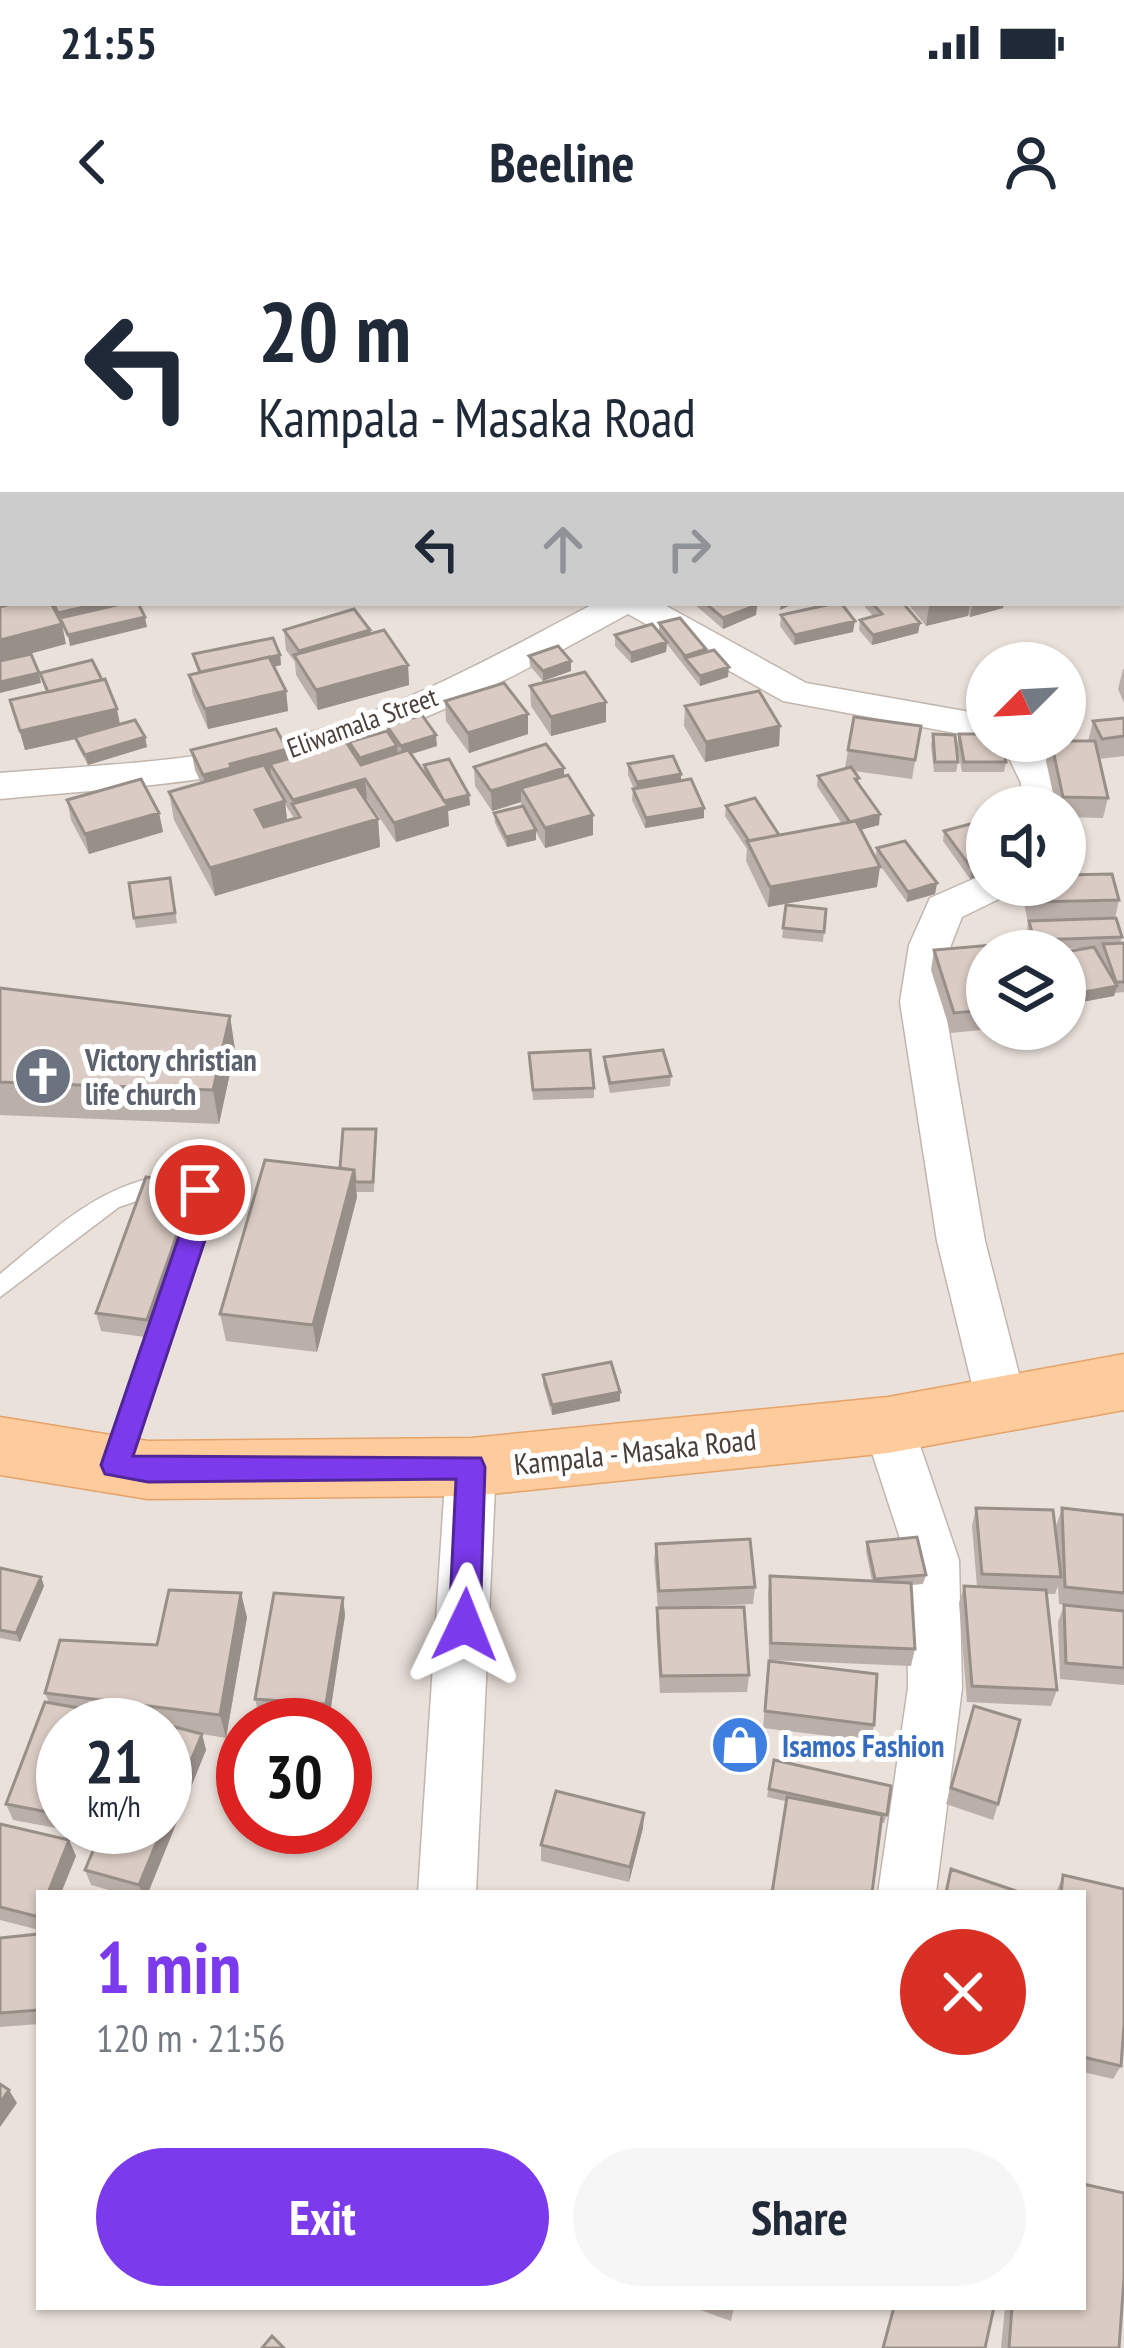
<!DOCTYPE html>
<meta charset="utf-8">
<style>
:root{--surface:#fff;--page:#f6f6f7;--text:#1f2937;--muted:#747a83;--accent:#7c3aed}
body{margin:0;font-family:"PT Sans Narrow",sans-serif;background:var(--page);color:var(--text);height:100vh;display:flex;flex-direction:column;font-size:45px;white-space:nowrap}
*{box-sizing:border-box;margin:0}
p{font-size:39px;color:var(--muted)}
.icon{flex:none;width:66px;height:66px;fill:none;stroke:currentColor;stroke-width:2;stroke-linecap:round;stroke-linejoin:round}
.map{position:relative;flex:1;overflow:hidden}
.sheet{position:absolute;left:36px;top:1650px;width:1050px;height:420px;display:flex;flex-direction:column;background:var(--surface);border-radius:0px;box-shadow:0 3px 9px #0004}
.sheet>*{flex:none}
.guide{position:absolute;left:0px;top:0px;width:1125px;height:366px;box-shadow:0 3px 9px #0004;background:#fff;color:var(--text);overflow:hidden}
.needle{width:78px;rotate:246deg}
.fabs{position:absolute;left:966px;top:402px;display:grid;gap:24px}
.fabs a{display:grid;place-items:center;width:120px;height:120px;border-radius:50%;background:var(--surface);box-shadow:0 3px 9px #0004;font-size:60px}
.speed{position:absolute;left:36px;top:1458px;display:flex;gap:24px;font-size:60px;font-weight:700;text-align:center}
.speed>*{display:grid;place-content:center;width:156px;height:156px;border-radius:50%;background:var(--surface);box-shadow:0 3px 9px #0004;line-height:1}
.speed small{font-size:30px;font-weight:400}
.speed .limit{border:18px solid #d22;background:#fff;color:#111}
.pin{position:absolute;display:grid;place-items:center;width:102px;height:102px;color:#fff;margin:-51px;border:6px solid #fff;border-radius:50%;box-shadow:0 3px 12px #0007}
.me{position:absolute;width:132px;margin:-66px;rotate:2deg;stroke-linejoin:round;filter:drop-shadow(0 0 9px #0008)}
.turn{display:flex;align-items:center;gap:42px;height:252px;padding:0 60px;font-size:54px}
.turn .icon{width:156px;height:156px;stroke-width:2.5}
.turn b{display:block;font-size:84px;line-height:102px}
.lanes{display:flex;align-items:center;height:114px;padding:0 60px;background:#0003;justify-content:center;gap:60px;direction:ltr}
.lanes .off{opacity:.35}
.round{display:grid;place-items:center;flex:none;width:126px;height:126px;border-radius:63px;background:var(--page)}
.head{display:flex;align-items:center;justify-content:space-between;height:204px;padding:0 60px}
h1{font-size:72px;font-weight:700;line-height:90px;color:var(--accent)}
.cta{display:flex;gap:24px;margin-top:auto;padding:24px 60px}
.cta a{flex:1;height:138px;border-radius:72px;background:var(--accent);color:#fff;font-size:48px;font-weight:700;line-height:138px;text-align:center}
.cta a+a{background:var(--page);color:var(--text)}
.status{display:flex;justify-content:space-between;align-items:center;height:84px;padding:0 60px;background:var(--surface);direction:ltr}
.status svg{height:33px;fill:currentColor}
header{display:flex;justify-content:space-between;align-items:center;height:156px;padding:0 60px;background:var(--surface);font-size:54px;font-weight:700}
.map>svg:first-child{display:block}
.residential{fill:#eae1da;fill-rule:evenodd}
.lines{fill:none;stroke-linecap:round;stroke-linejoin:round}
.service-casing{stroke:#c1b6ae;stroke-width:3}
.minor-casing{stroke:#c1b6ae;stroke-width:3}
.primary-casing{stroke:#e5a36a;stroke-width:3}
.service{fill:#fff;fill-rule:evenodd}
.minor{fill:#fff;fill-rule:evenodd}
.primary{fill:#fecb9c;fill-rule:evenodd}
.wall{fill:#bbafa9;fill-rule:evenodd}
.shaded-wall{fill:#998f89}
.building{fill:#daccc4;stroke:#998f89;stroke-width:3}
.route{fill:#7c3aed;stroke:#51269a;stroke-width:3}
.labels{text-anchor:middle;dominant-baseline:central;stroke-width:10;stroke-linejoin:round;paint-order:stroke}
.far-street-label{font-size:27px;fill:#4a3f39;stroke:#fff}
.worship-label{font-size:30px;font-weight:bold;fill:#5b616d;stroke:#fff;text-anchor:start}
.street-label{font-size:30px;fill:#4a3f39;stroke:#fff}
.shop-label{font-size:30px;font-weight:bold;fill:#366cbe;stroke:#fff;text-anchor:start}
</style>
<div class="status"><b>21:55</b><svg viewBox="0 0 49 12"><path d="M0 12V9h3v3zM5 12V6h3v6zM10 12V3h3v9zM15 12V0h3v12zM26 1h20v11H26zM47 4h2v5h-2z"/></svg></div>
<header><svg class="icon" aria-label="back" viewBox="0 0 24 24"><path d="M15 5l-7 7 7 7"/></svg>Beeline<svg class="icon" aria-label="person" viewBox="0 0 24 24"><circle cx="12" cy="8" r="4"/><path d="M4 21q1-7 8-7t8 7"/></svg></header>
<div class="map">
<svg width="1124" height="2108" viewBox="0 0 1124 2108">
<rect width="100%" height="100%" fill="#f6f0ec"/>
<path class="residential" d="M0,0H1124V2108H0ZM3,3H1122V363H3ZM987,423H1065V501H987ZM987,567H1065V645H987ZM987,711H1065V789H987ZM63,1485H165V1587H63ZM243,1485H345V1587H243ZM39,1653H1083V2067H39Z"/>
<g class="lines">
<g class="service-casing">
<path id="service" d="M151,938L208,943L213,973L128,1225L124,1233L115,1236L106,1233L102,1225L189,973V957L151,956L119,967L0,1057V1034C48,995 89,953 151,938Z"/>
</g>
<g class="minor-casing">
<path id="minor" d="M337,0H368L370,3H339Z
M595,363H661L806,443L987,475V499L783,461L628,374C529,428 429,485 319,515C215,544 107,549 0,559V533C100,525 204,522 301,495C405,467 501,413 595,363Z
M1001,501H1039L1061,543L1062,567H1022L1021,543Z
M987,633V645H1013L1007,655L962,677L951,705L944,762L985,1001L1027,1165L1020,1179L1002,1185L984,1179L977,1165L937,1001L900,762L909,705L930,658Z
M888,1164L906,1170L913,1185L959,1320L962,1448L936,1653H878L908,1448L907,1320L863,1185L870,1170Z
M471,1206L489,1212L496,1227L476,1653H418L446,1227L453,1212Z"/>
</g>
<g class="primary-casing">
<path id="primary" d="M1124,1114V1170L888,1213L471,1256L148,1259L0,1235V1177L148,1201L471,1198L888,1157Z"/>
</g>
<use href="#service" class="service"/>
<use href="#minor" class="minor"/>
<use href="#primary" class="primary"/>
</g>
<path class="wall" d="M693,363H755L757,365L756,375L723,389Z
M866,363H903L920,383L918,393L872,405L859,390L860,380L873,376L865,367Z
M907,363H1004L1003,368L970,377L968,374L926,386Z
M781,375L853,392L794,405L780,386Z
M659,383L706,412L728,437L700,446L667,404L666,412L631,423L615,406V395L659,392Z
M284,390L370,394L408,425L409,445L318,470L296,435L295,422L286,410Z
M193,414L280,415L281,425L274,427L286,451L288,471L208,489L193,455L189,435L198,433Z
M529,416L571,421V431L543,441L530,426Z
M1123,429H1124V463L1118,449Z
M40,433L120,484L145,497L147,507L88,525L78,507L76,499L25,510L10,460L46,452Z
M530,446L606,462V482L551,496L531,466Z
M445,461L528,494L469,513L446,481Z
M685,466L780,486L779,506L705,522L684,486Z
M1124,478V516L1099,519L1108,558L1103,578L1065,577V567H1056L1046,521L1051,501H1088L1093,481Z
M387,486L437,506L411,514L424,533V525L469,555L470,565L448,571L449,586L396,602L367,559H365L378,579L380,607L215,656L174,580L169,552L201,543L195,530L191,510L287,509L288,519L349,507V502L387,491ZM285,564L290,572L294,578L287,580Z
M921,486L912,539L854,531L879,585L860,590L875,619L877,608L937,643L935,654L907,662L876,620L877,647L768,667L746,621L747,609L725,576L726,566L779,595L842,584L817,546L818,536L845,528L848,510Z
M933,494L958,522L956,532H934L931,505Z
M959,494L1006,522L1004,532H962L957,505Z
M628,524L681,541L704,568V578L645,588L632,560L633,549H634L628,535Z
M474,527L564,528V536L593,595L545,608L536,592V600L507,607L495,583L494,573L521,566V562L492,571L475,546Z
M67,560L159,573L163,592L89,614L71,580Z
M944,591L987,600L970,639L943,601Z
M170,638L177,683L136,688L134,678Z
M1024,645H1065L1119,660L1115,678L1122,697L1120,703H1124V752L1115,753L1114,756L1071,764L1065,752V712L1084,708L1032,710L1027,691L1028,682L1022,655Z
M786,665L826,669L823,702L782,698Z
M934,710L987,711V789H992L951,793L931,730Z
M0,748L230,776L235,810L219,884L0,875Z
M529,813L594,848V858L533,860Z
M604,817L671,836L670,846L610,853L604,827Z
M376,889L374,952H356L357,957L317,1112L226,1101L220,1074L340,928Z
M199,962L152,1098L101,1091L96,1073Z
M543,1135L620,1161L552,1175L543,1144Z
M976,1268L1057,1302L1056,1286L1062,1268L1124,1275V1371L1059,1364L1058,1346L1055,1354H1047L1057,1450L1051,1466L967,1462L959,1363L964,1346L977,1347L972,1286Z
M867,1302L926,1335L923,1344L912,1345L915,1409L911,1426L769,1420L768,1353L770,1336L872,1341L866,1311Z
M656,1304L755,1347L753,1364L665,1368L749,1435L747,1452L660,1453L656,1385L658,1368L654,1321Z
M0,1328L41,1337L44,1346L20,1402L0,1398Z
M343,1358L345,1375L329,1480L259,1475L255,1459Z
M1064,1365L1124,1371V1445L1060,1439L1058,1382Z
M247,1377L226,1498L202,1494L206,1510L148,1653H120L91,1645L85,1630L99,1596L13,1580L6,1564L49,1463L45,1453L157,1405ZM63,1485H165V1587H63Z
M769,1421L874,1485L871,1501L763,1488Z
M974,1466L998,1564L993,1580L946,1564Z
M774,1520L887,1575L884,1583L767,1557Z
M644,1573L643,1588L629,1642L541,1621V1605Z
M0,1584L69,1600L76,1616L61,1653H39V1690L0,1680Z
M1063,1635L1124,1649V1785L1121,1826L1113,1839L1083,1832V1653H1056Z
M39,1694V1784L0,1787V1698Z
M692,2067H734L731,2081Z
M1005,2067H1083L1119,2108H1001Z"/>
<path class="shaded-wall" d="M0,150H3V170H0Z
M3,287V308L0,309V288Z
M101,363H146L60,383L58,373Z
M781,363H795L780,370Z
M941,363H970L968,376L926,386L929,366Z
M985,363H1004L1003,368L970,377L972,366Z
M757,365L756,375L723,389V378Z
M145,377L147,387L70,406L68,395Z
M855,381L853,392L794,405L795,395Z
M920,383L918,393L872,405L873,395Z
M62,384L66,404L0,422V400Z
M370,390L372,410L300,425L299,411Z
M667,402L666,412L631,423V413Z
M280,415L281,425L202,442L200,432Z
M571,421V431L543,441V431Z
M408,425L409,445L318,470L316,450Z
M729,427L728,437L700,446V436Z
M39,433L41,443L0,453V442Z
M286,451L288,471L208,489L205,469Z
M606,462V482L551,496V477Z
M117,469L121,489L25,510L20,491Z
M528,474V494L469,513L468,493Z
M780,486L779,506L705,522L706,502Z
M436,495L437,506L402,517L401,506Z
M145,497L147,507L88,525L85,515Z
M397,506L398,517L361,528L360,518Z
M287,509L289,529L270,524L271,534L234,543L207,555L203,535L230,524Z
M564,528V548H521V562L492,571L491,551Z
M681,534V544L636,553L637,542Z
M365,539L367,559L300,579L293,560Z
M469,555L470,565L448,571L449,586L396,602L394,583L444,561Z
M285,561L288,589L259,598L255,570Z
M704,568V578L645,588L646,578Z
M159,573L163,592L89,614L85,594Z
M880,574L879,585L849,593L850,582Z
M593,575V595L545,608V588Z
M378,579L380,607L215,656L210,628Z
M536,590V600L507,607L506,597Z
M987,625V634L970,639L972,629Z
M880,627L877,647L768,667L770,647Z
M937,643L935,654L907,662L908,652Z
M1117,746L1114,756L1071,764L1074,754Z
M230,776L235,810L219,884L213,850Z
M354,930L357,957L317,1112L313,1085Z
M195,943L199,962L152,1098L147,1080Z
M620,1152V1161L552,1175V1165Z
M41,1337L44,1346L20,1402L16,1393Z
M241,1353L247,1377L226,1498L220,1475Z
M343,1358L345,1375L329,1480L326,1464Z
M202,1494L206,1510L148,1653H142L139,1645L163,1587H165V1583Z
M644,1573L643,1588L629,1642L630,1627Z
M69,1600L76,1616L61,1653H48Z
M9,1850L17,1863L0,1887V1863Z"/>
<path class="building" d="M235,0H284L286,3H237Z
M458,0H517L520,3H460Z
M517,0H540L541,2L520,3Z
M556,0H625L610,3H558Z
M843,0H872L857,3H846Z
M1124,2V42H1122V3H1120Z
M0,17H3V46H0Z
M0,58H3V83L0,84Z
M0,129H3V150H0Z
M14,363H51L62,384L0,400V367Z
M53,363H101L58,373Z
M125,363H138L145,377L68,395L60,378Z
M705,363H755L757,365L723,378Z
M836,363H841L855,381L795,395L781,375Z
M872,363H903L920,383L873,395L860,380L882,374Z
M354,369L370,390L299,411L284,390Z
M680,378L706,409L685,416L659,383Z
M652,384L667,402L631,413L615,395Z
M384,390L408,425L316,450L294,415Z
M273,398L280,415L200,432L193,414Z
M558,406L571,421L543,431L529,416Z
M714,410L729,427L700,436L685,418Z
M31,414L39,433L0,442V421Z
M269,417L286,451L205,469L189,435Z
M92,420L102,440L48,452L40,433Z
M585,432L606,462L551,477L530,446Z
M105,439L117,469L20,491L10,460Z
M504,443L528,474L468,493L445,461Z
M759,451L780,486L706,502L685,466Z
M422,475L436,495L401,506L387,486Z
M854,477L921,486L915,520L848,510Z
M1124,478V496L1102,499L1093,481Z
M135,480L145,497L85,515L75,497Z
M276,489L287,509L230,524L231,528L203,535L191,510Z
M387,491L397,506L360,518L349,502Z
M933,494L955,495L958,522H935Z
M959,494H987V501H1001L1006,522H964Z
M1051,501H1095L1108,558L1063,557Z
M346,502L361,525L408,510L448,566L394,583L365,539L293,560L270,524Z
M546,504L564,528L491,551L474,527Z
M673,516L681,534L637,542L628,524Z
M449,519L469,555L444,561L424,525Z
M264,525L285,561L255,570L264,587L300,577L292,564L356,546L378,579L210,628L169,552Z
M851,527L859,538L855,539L880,574L850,582L818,536Z
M568,535L593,575L545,588L521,548Z
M141,539L159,573L85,594L67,560Z
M691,539L704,568L646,578L633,549Z
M755,558L779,595L749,601L726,566Z
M523,566L536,590L506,597L494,573Z
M856,581L880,627L770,647L747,601Z
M974,583L987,600V625L972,629L944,591Z
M905,601L937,643L908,652L877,608Z
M1112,634L1119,660L1033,662L1029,645H1065V635Z
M170,638L175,673L134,678L129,643Z
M786,665L826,669L824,692L783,688Z
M1116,678L1122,697L1034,700L1029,681Z
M1124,703V742H1116L1103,704Z
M992,705L994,711H987V770L954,773L934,710Z
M1094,707L1117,746L1074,754L1065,737V712Z
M0,748L230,776L213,850L0,842Z
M590,810L594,848L533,850L529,813Z
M663,810L671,836L610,843L604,817Z
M343,889H376L373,942H355L354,930L340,928Z
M265,920L354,930L313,1085L220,1074Z
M146,937L195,943L147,1080L96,1073Z
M611,1122L620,1152L552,1165L543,1135Z
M976,1268L1053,1270L1061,1337L982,1334Z
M1062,1268L1124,1275V1353L1065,1347Z
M917,1297L926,1335L875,1339L867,1302Z
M750,1299L755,1347L659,1351L656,1304Z
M0,1328L41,1337L16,1393L0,1390Z
M770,1336L911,1343L915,1409L771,1403Z
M964,1346L1046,1350L1057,1450L972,1446Z
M169,1350L241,1353L220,1475L45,1453L60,1400L157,1405Z
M274,1353L343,1358L326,1464L255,1459Z
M1064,1365L1124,1371V1428L1066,1423Z
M744,1367L749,1435L661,1436L657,1368Z
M769,1421L877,1434L874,1485L765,1471Z
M45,1462L140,1479L138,1485H63V1575L6,1564Z
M974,1466L1020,1480L998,1564L951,1548Z
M291,1478V1485H243V1482Z
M148,1480L202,1494L165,1583V1485H146Z
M774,1520L891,1546L887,1575L769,1549Z
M556,1551L644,1573L630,1627L541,1605Z
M787,1557L882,1575L872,1653H772Z
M0,1584L69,1600L48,1653H39V1677L0,1667Z
M103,1587H163L139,1645L85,1630Z
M951,1629L1022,1653H946Z
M1063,1635L1124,1649V1785L1121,1826L1083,1817V1653H1061Z
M39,1694V1770L0,1773V1698Z
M0,1844L9,1850L0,1863Z
M1083,1944L1124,1953V2038L1119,2108H1009L1012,2067H1083Z
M894,2067H994L985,2108H883Z
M272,2096L284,2108H262Z"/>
<path class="route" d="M200,940L213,950L214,973L133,1216L481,1218L485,1227L480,1385L475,1395L465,1399L454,1395L449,1385L456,1239L148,1242L105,1234L101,1225L187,973L186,950Z"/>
<defs>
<g id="church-disc" transform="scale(3)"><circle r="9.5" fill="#6b7280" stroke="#fff"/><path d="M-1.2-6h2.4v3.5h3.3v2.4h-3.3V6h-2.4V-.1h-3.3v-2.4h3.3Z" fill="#fff"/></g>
<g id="shop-disc" transform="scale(3)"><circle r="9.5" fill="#3f7fe0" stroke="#fff"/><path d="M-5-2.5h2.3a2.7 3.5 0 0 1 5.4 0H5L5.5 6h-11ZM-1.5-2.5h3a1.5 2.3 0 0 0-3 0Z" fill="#fff"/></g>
</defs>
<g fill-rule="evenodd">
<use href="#church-disc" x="43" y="836"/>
<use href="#shop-disc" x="740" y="1505"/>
</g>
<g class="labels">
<g class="far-street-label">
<text transform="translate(362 482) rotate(-20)">Eliwamala Street</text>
</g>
<g class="worship-label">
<text x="85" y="819">Victory christian<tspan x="85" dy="34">life church</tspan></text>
</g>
<g class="street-label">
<text transform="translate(635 1211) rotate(-6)">Kampala - Masaka Road</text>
</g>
<g class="shop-label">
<text x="782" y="1505">Isamos Fashion</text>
</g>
</g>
</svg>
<div class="fabs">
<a><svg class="needle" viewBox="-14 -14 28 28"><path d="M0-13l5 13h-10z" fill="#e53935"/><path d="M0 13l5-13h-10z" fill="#747a83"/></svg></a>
<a><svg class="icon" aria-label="sound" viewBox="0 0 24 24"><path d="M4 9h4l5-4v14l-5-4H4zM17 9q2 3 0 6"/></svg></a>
<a><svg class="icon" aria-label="layers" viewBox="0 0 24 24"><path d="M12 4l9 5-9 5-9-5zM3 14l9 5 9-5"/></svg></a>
</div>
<div class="speed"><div>21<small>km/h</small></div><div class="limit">30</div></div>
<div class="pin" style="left:200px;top:950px;background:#d93025"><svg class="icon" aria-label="arrive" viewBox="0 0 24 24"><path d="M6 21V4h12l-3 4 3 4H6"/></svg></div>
<svg class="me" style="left:465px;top:1385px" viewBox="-20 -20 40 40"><path d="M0-17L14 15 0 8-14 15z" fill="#7c3aed" stroke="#fff" stroke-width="4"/></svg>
<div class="guide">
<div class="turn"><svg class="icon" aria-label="left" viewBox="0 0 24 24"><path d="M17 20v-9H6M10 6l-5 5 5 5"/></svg><div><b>20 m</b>Kampala - Masaka Road</div></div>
<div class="lanes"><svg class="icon" aria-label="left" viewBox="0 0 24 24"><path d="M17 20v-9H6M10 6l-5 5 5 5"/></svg><svg class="icon off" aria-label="ahead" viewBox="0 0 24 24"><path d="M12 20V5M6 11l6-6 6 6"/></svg><svg class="icon off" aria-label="right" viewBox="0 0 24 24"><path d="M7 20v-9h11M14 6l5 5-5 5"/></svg></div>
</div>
<section class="sheet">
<div class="head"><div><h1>1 min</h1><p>120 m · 21:56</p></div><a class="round" style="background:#d93025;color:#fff"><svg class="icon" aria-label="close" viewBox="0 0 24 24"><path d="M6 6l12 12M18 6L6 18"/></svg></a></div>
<div class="cta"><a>Exit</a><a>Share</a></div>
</section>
</div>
